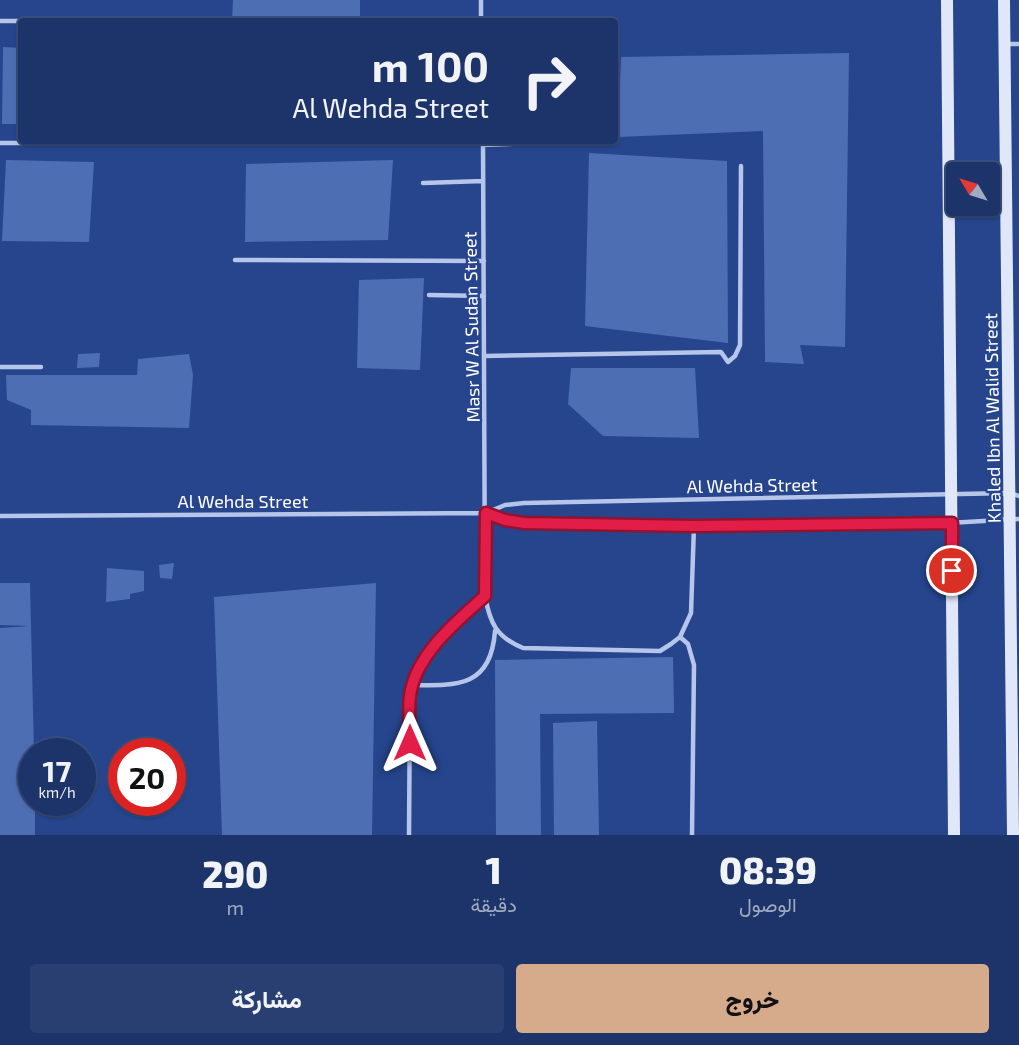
<!DOCTYPE html>
<html lang="ar">
<meta charset="utf-8">
<style>
:root{--surface:#1c346a;--page:#293f72;--text:#f1f3f6;--muted:#a0aac1;--line:#3a4f7e;--accent:#d6ab8b}
body{margin:0;font-family:"Exo 2",Vazirmatn,sans-serif;background:var(--page);color:var(--text);direction:rtl;height:100vh;display:flex;flex-direction:column;font-size:22px;white-space:nowrap}
*{box-sizing:border-box;margin:0}
p{font-size:20px;color:var(--muted)}
.icon{flex:none;width:33px;height:33px;fill:none;stroke:currentColor;stroke-width:2;stroke-linecap:round;stroke-linejoin:round}
.map{position:relative;height:835px;overflow:hidden;direction:ltr}
.drawer{display:flex;flex-direction:column;background:var(--surface);flex:1}
.drawer>*{flex:none}
.top-card{position:absolute;left:18px;top:18px;width:600px;height:126px;border-radius:6px;box-shadow:0 2px 4px #0004,0 0 0 2px var(--line);direction:rtl;background:#1c346a;color:var(--text);overflow:hidden}
.needle{width:39px;rotate:308deg}
.buttons{position:absolute;left:946px;top:162px;display:grid;gap:12px}
.buttons a{display:grid;place-items:center;width:54px;height:54px;border-radius:6px;background:var(--surface);box-shadow:0 2px 4px #0004,0 0 0 2px var(--line);font-size:30px}
.speed{position:absolute;left:18px;top:738px;display:flex;gap:12px;font-size:30px;font-weight:700;text-align:center}
.speed>*{display:grid;place-content:center;width:78px;height:78px;border-radius:50%;background:var(--surface);box-shadow:0 2px 4px #0004,0 0 0 2px var(--line);line-height:1}
.speed small{font-size:15px;font-weight:400}
.speed .limit{border:9px solid #d22;background:#fff;color:#111}
.pin{position:absolute;display:grid;place-items:center;width:51px;height:51px;color:#fff;margin:-26px;border:3px solid #fff;border-radius:50%;box-shadow:0 2px 6px #0007}
.me{position:absolute;width:66px;margin:-33px;rotate:0deg;stroke-linejoin:round;filter:drop-shadow(0 0 4px #0008)}
.turn{display:flex;align-items:center;gap:21px;height:126px;padding:0 30px;font-size:27px}
.turn .icon{width:78px;height:78px;stroke-width:2.5}
.turn b{display:block;font-size:42px;line-height:51px}
.eta{display:flex;justify-content:space-evenly;align-items:center;height:102px;text-align:center}
.eta b{font-size:36px;font-weight:800;line-height:42px}
.cta{display:flex;gap:12px;margin-top:auto;padding:12px 30px}
.cta a{flex:1;height:69px;border-radius:6px;background:var(--accent);color:#111;font-size:24px;font-weight:800;line-height:69px;text-align:center}
.cta a+a{background:var(--page);color:var(--text)}
.map>svg:first-child{display:block}
.building{fill:#4e6eb3}
.lines{fill:none;stroke-linecap:round;stroke-linejoin:round}
.lane{stroke:#b5c6ea;stroke-width:4.5}
.secondary{stroke:#e0e7f9;stroke-width:12}
.route-casing{stroke:#92132f;stroke-width:15}
.route{stroke:#e11d48;stroke-width:10}
.labels{text-anchor:middle;dominant-baseline:central;stroke-width:5;stroke-linejoin:round;paint-order:stroke}
.street-label{font-size:18px;fill:#fff;stroke:#26458d}
</style>
<div class="map">
<svg width="1019" height="835" viewBox="0 0 1019 835">
<rect width="100%" height="100%" fill="#26458d"/>
<path class="building" d="M233,0H360V21H232Z
M3,47L21,48V124H2Z
M849,53L845,347L800,345L804,364L765,362L763,131L618,137L621,57Z
M589,153L727,161L728,343L585,326Z
M6,160L94,162L89,242L2,241Z
M393,160L388,240L245,242L246,164Z
M424,278L420,370L357,368L359,280Z
M100,353L99,367L77,368L78,354Z
M189,354L193,375L189,428L31,425V410L7,400L6,375H137L138,359Z
M571,368H695L699,438L603,436L568,404Z
M174,563L172,579L160,578L159,565Z
M107,568L144,571V591L130,594V599L106,602Z
M0,583H30L34,752H32V802H35V835H0V628L30,626L0,625Z
M376,583L372,835H222L214,597Z
M673,657L674,713L540,714L541,835H496L495,660Z
M597,721L599,835H554L553,723Z"/>
<g class="lines">
<path class="lane" d="M481,0V21
M0,21H21
M77,21L173,20
M1007,44H1019
M483,141L485,596C490,623 496,637 523,648L660,651L671,644L680,637L691,613L694,526
M0,143H64
M483,145L531,143
M423,183L483,181
M235,260L484,261
M429,295L484,296
M485,356L721,352L728,362L735,356L740,345L741,166
M0,367H41
M486,513L505,520L524,523L914,525L1019,519
M0,516L486,513L505,505L524,503L1010,493L1019,496
M680,637L688,644L694,665L692,835
M412,685C458,686 491,687 495,631
M409,835L410,697C419,655 454,623 485,596"/>
<path class="secondary" d="M947,0L954,835
M1004,0L1013,835"/>
</g>
<g class="lines">
<g class="route-casing">
<path id="route" d="M410,743C410,727 408,711 410,696C415,655 457,621 485,596L486,513L505,520L524,523L693,526L952,523V571"/>
</g>
<use href="#route" class="route"/>
</g>
<g class="labels">
<g class="street-label">
<text transform="translate(471 327) rotate(-91)">Masr W Al Sudan Street</text>
<text transform="translate(992 418) rotate(-91)">Khaled Ibn Al Walid Street</text>
<text transform="translate(752 485) rotate(-1)">Al Wehda Street</text>
<text x="243" y="501">Al Wehda Street</text>
</g>
</g>
</svg>
<div class="buttons">
<a><svg class="needle" viewBox="-14 -14 28 28"><path d="M0-13l5 13h-10z" fill="#e53935"/><path d="M0 13l5-13h-10z" fill="#a0aac1"/></svg></a>
</div>
<div class="speed"><div>17<small>km/h</small></div><div class="limit">20</div></div>
<div class="pin" style="left:952px;top:571px;background:#d93025"><svg class="icon" aria-label="arrive" viewBox="0 0 24 24"><path d="M6 21V4h12l-3 4 3 4H6"/></svg></div>
<svg class="me" style="left:410px;top:743px" viewBox="-20 -20 40 40"><path d="M0-17L14 15 0 8-14 15z" fill="#e11d48" stroke="#fff" stroke-width="4"/></svg>
<div class="top-card">
<div class="turn"><svg class="icon" aria-label="right" viewBox="0 0 24 24"><path d="M7 20v-9h11M14 6l5 5-5 5"/></svg><div><b>100 m</b>Al Wehda Street</div></div>
</div>
</div>
<section class="drawer">
<div class="eta">
<div><b>08:39</b><p>الوصول</p></div>
<div><b>1</b><p>دقيقة</p></div>
<div><b>290</b><p>m</p></div>
</div>
<div class="cta"><a>خروج</a><a>مشاركة</a></div>
</section>
